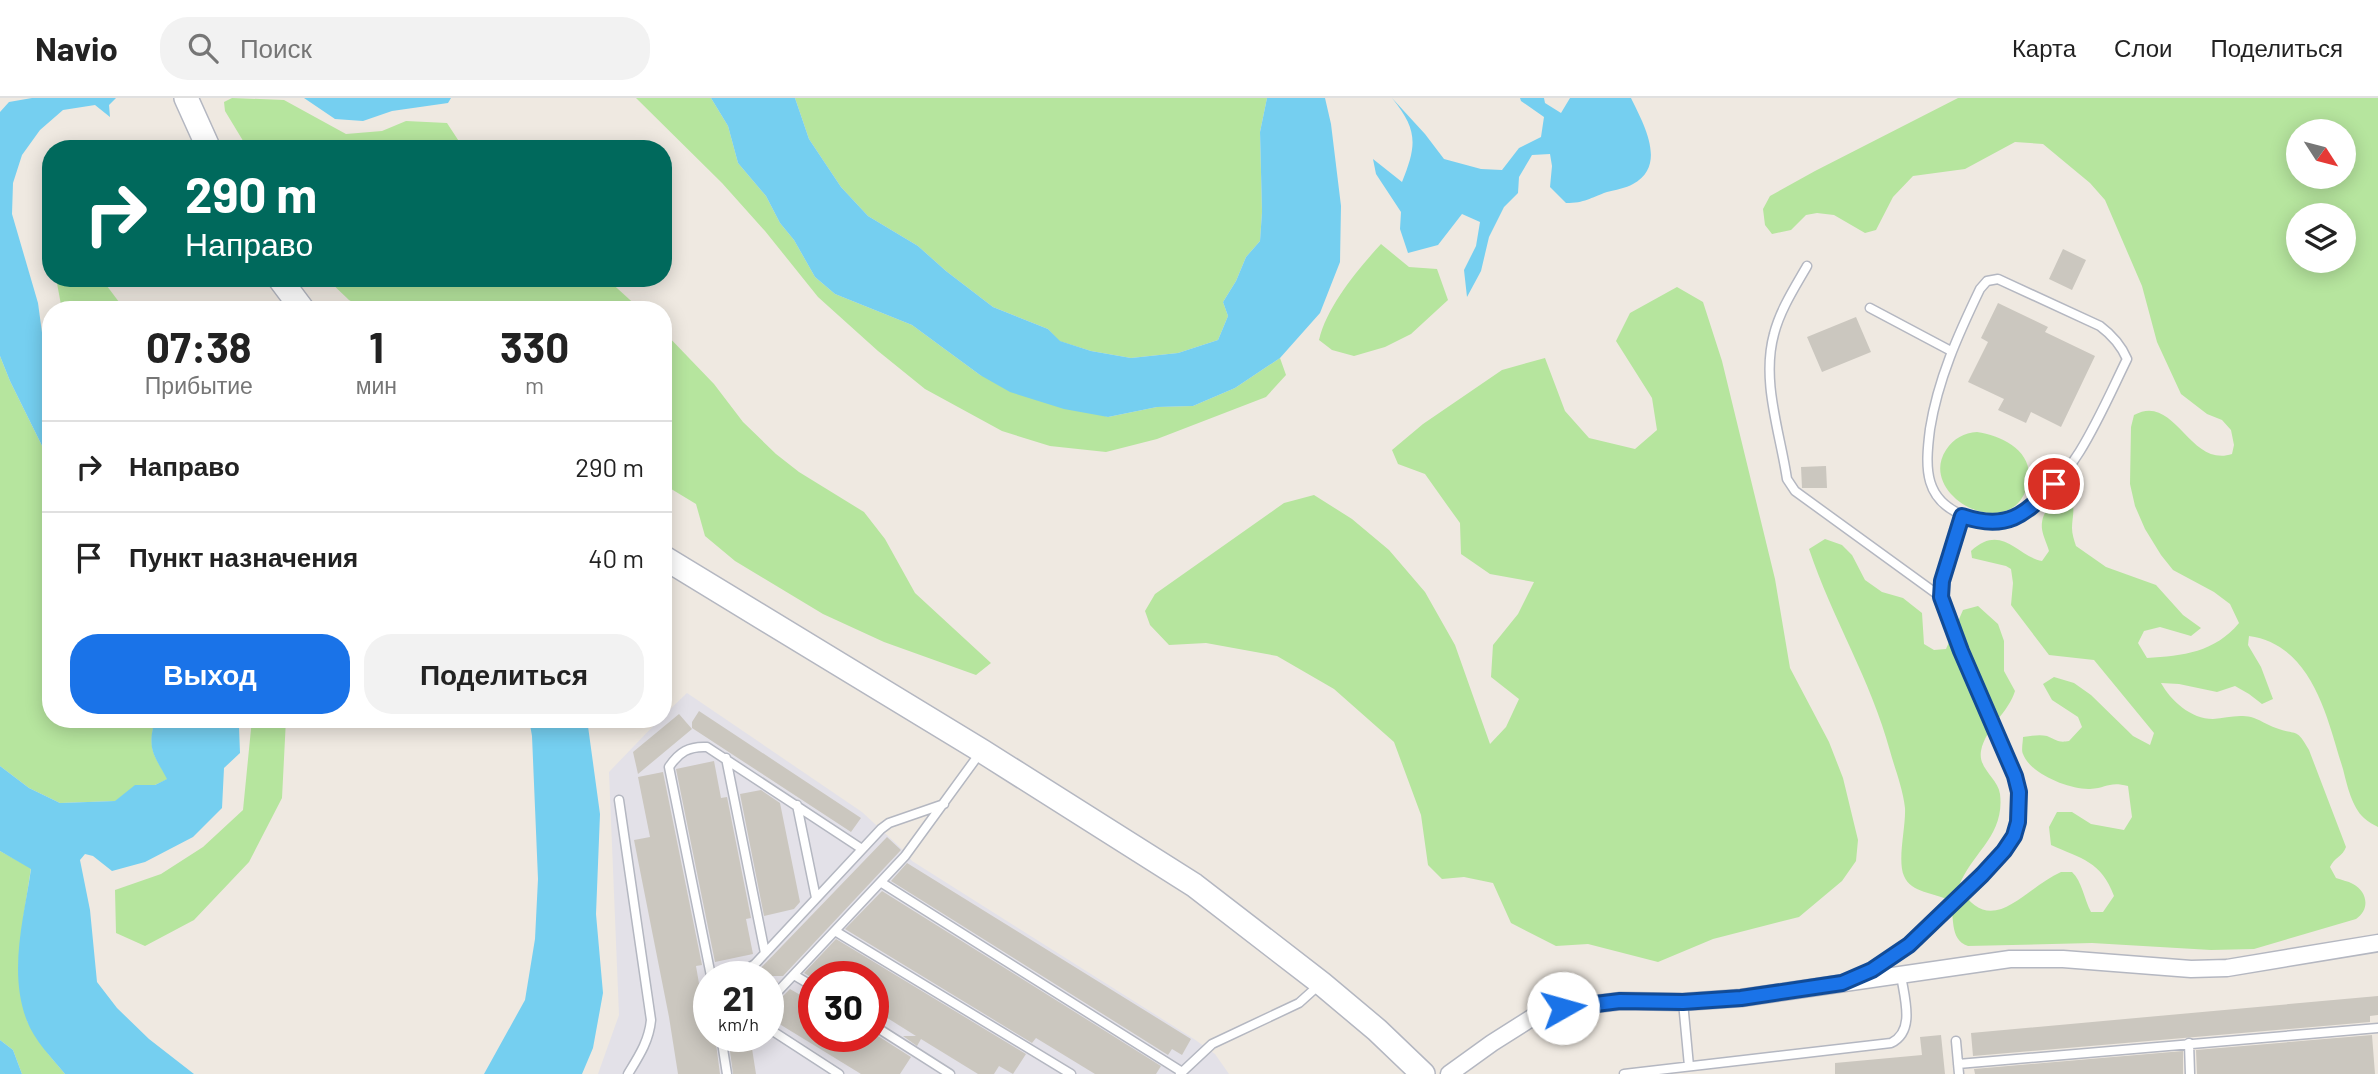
<!DOCTYPE html>
<html lang="ru">
<meta charset="utf-8">
<style>
:root{--surface:#fff;--page:#f2f2f2;--text:#222;--muted:#767676;--line:#e0e0e0;--accent:#1a73e8}
body{margin:0;font-family:Barlow,sans-serif;background:var(--page);color:var(--text);height:100vh;display:flex;flex-direction:column;font-size:26px;white-space:nowrap}
*{box-sizing:border-box;margin:0}
p{font-size:23px;color:var(--muted)}
.icon{flex:none;width:38px;height:38px;fill:none;stroke:currentColor;stroke-width:2;stroke-linecap:round;stroke-linejoin:round}
.map{position:relative;flex:1;overflow:hidden}
.details{position:absolute;left:42px;top:203px;width:630px;height:427px;display:flex;flex-direction:column;background:var(--surface);border-radius:28px;box-shadow:0 4px 18px #0003}
.details>*{flex:none}
.guide{position:absolute;left:42px;top:42px;width:630px;height:147px;border-radius:28px;box-shadow:0 4px 18px #0003;background:#00695c;color:#fff;overflow:hidden}
.needle{width:46px;rotate:126deg}
.controls{position:absolute;left:2286px;top:21px;display:grid;gap:14px}
.controls a{display:grid;place-items:center;width:70px;height:70px;border-radius:50%;background:var(--surface);box-shadow:0 4px 18px #0003;font-size:35px}
.speed{position:absolute;left:693px;top:863px;display:flex;gap:14px;font-size:35px;font-weight:700;text-align:center}
.speed>*{display:grid;place-content:center;width:91px;height:91px;border-radius:50%;background:var(--surface);box-shadow:0 4px 18px #0003;line-height:1}
.speed small{font-size:18px;font-weight:400}
.speed .limit{border:10px solid #d22;background:#fff;color:#111}
.pin{position:absolute;display:grid;place-items:center;width:60px;height:60px;color:#fff;margin:-30px;border:4px solid #fff;border-radius:50%;box-shadow:0 2px 7px #0007}
.me{position:absolute;width:77px;margin:-38px;rotate:83deg;stroke-linejoin:round;filter:drop-shadow(0 0 5px #0008)}
.turn{display:flex;align-items:center;gap:24px;height:147px;padding:0 28px;font-size:32px}
.turn .icon{width:91px;height:91px;stroke-width:2.5}
.turn b{display:block;font-size:49px;line-height:60px}
.eta{display:flex;justify-content:space-evenly;align-items:center;height:119px;text-align:center}
.eta b{font-size:42px;font-weight:700;line-height:49px}
.button{display:flex;gap:14px;margin-top:auto;padding:14px 28px}
.button a{flex:1;height:80px;border-radius:28px;background:var(--accent);color:#fff;font-size:28px;font-weight:700;line-height:80px;text-align:center}
.button a+a{background:var(--page);color:var(--text)}
ul{padding:0;list-style:none}
li{display:flex;align-items:center;gap:21px;height:91px;padding:0 28px;border-top:2px solid var(--line)}
li div{flex:1}
li b{display:block;font-size:26px}
li em{font-style:normal}
header{display:flex;align-items:center;gap:42px;box-sizing:border-box;height:98px;padding:0 35px;background:var(--surface);border-bottom:2px solid var(--line)}
header strong{font-size:33px}
nav{display:flex;gap:38px;margin-inline-start:auto;font-size:24px}
.search{width:490px;height:63px;background:var(--page);display:flex;align-items:center;gap:18px;box-sizing:border-box;padding:0 24px;border-radius:28px;color:var(--muted);font-size:26px}
.map>svg:first-child{display:block}
.industrial{fill:#e3e1e8;fill-rule:evenodd}
.green{fill:#b6e59e;fill-rule:evenodd}
.water{fill:#75cff0}
.building{fill:#cbc7bf}
.lines{fill:none;stroke-linecap:round;stroke-linejoin:round}
.lane-casing{stroke:#b4b7c1;stroke-width:11}
.street-casing{stroke:#b4b7c1;stroke-width:19}
.secondary-casing{stroke:#b4b7c1;stroke-width:26}
.lane{stroke:#fff;stroke-width:8}
.street{stroke:#fff;stroke-width:16}
.secondary{stroke:#fff;stroke-width:23}
.route-casing{stroke:#114b97;stroke-width:18}
.route{stroke:#1a73e8;stroke-width:12}
</style>
<header>
<strong>Navio</strong>
<div class="search"><svg class="icon" aria-label="search" viewBox="0 0 24 24"><circle cx="10" cy="10" r="6"/><path d="M15 15l6 6"/></svg>Поиск</div>
<nav><a>Карта</a><a>Слои</a><a>Поделиться</a></nav>
</header>
<div class="map">
<svg width="2378" height="976" viewBox="0 0 2378 976">
<rect width="100%" height="100%" fill="#efe9e1"/>
<path class="industrial" d="M687,595L862,714L903,752L912,763L1194,941L1215,956L1229,976H598L619,917L609,674L660,621H663V618ZM709,878H768V938H709ZM814,878H873V938H814Z"/>
<path class="green" d="M232,0L284,2L346,36L382,33L406,23L447,25L464,51H248L225,13L224,4Z
M636,0H711L728,28L738,65L766,98L780,125L794,142L815,179L835,196L912,227L980,277L1108,319L1157,309L1193,308L1235,290L1280,260L1286,277L1266,299L1157,341L1106,354L1050,348L1002,333L925,291L878,253L818,199L765,133L722,85Z
M795,0H1267L1260,34L1262,114L1260,143L1246,159L1236,183L1223,204L1228,218L1218,242L1178,255L1131,260L1091,253L1059,243L1048,231L993,209L946,173L918,148L868,118L841,89L809,41Z
M1958,0H2378V729C2374,727 2368,724 2364,720C2352,709 2347,687 2343,671C2327,620 2313,547 2249,538L2248,547L2261,569L2273,601L2262,606L2249,596L2235,588L2217,594L2179,586L2161,585C2171,603 2191,621 2213,621C2226,620 2237,616 2251,619C2259,621 2267,627 2276,630C2297,638 2296,629 2309,652L2346,749C2343,758 2334,760 2330,769L2336,780C2341,782 2348,783 2353,786C2368,794 2370,812 2356,821L2254,851L2211,852L2092,845L1968,848C1948,841 1956,818 1949,802C1935,795 1911,795 1904,778C1897,762 1906,729 1905,710C1903,691 1895,671 1890,653C1871,582 1832,520 1809,451L1825,441L1842,447L1852,457L1865,482L1882,494L1903,500L1922,515L1924,546L1934,552L1946,551L1963,512L1978,508L1998,526L2004,543V573L2015,593C2009,614 1986,629 1981,653C1978,671 1998,680 2000,696C2005,738 1972,754 1959,788C1991,844 2024,790 2061,774H2072C2082,783 2084,801 2091,814H2103L2114,798C2101,763 2082,761 2051,747L2049,729L2057,714H2072L2091,726L2124,732L2132,719L2128,688C2109,683 2107,690 2090,691C2070,692 2030,676 2023,656C2021,652 2023,644 2023,639C2031,638 2039,636 2047,638C2057,642 2058,645 2069,643L2082,629L2078,619L2052,602L2043,586L2054,579L2074,585L2091,597L2133,638L2150,647L2154,635L2094,562L2049,557L2011,507L2013,485L2011,471L2006,468L1972,460L1971,453C2002,425 2016,458 2042,463L2049,453C2047,446 2043,438 2042,431C2040,415 2053,401 2068,397C2077,407 2072,418 2072,430C2072,436 2074,442 2076,448L2106,469L2156,487L2183,517L2201,530L2191,538L2160,529L2144,533L2138,545L2147,560C2183,558 2215,554 2239,525L2230,506L2214,494L2173,472L2161,457L2145,431L2135,408L2130,386L2131,329L2134,317C2175,294 2189,370 2232,356L2234,347L2231,332L2222,322L2207,316L2181,296L2157,244L2142,188L2105,102L2090,85L2043,46L2015,44L1965,71L1913,78L1893,99L1876,132L1865,135L1834,117L1817,115L1806,117L1791,132L1772,136L1765,127L1763,111L1770,98L1815,73ZM2298,33H2343V79H2298ZM2298,117H2343V163H2298Z
M1381,146L1409,169L1437,171L1448,202L1411,236L1385,249L1354,258L1332,252L1319,242C1327,208 1358,171 1381,146Z
M56,180H101L125,212H62Z
M326,180H606L641,212H367L349,202Z
M1677,189L1703,204L1722,263L1775,481L1790,570L1829,644L1843,680L1858,742L1856,763L1842,783L1799,819L1713,841L1658,864L1588,846L1556,848L1511,825L1493,785L1464,779L1442,781L1428,767L1421,717L1394,644L1334,591L1277,558L1206,545L1169,547L1150,527L1145,513L1155,496L1284,405L1314,397L1352,421L1389,452L1425,494L1455,547L1490,646L1506,629L1519,601L1491,579L1493,547L1518,516L1534,484L1490,476L1461,456L1460,425L1447,407L1425,376L1398,366L1392,352L1423,326L1502,272L1545,260L1565,313L1589,340L1635,351L1657,332L1652,300L1616,243L1630,215Z
M663,233L714,286L743,324L776,356L799,374L864,414L885,441L915,495L991,565L976,577L884,544L823,516L735,463L705,438L696,406L663,386Z
M0,258L10,283L51,366V621H155C148,652 152,654 168,681L155,687L135,688L116,703L60,705L29,690L0,668Z
M1977,334C2003,338 2035,354 2028,385C2026,394 2022,402 2015,408C1983,432 1921,390 1946,352C1954,340 1964,335 1977,334Z
M252,621H286L282,700L249,764L194,822L145,848L116,835L115,792L161,776L203,749L243,712Z
M0,753L31,770L23,822L27,923L49,957L65,976H22L13,952L0,942Z"/>
<path class="water" d="M32,0H116L109,7L110,19L95,7L63,12L40,32L22,57L13,85L12,116L38,205L43,242L51,264V272L45,275L51,290V366L10,283L0,258V14L9,4Z
M304,0H451L448,5L392,13L363,23L335,21Z
M711,0H795L809,41L841,89L868,118L918,148L946,173L993,209L1048,231L1060,243L1091,253L1131,260L1178,255L1218,242L1228,218L1223,204L1236,183L1246,159L1260,143L1262,114L1260,34L1267,0H1325L1331,26L1341,108L1340,164L1320,215L1280,260L1235,290L1193,308L1157,309L1108,319L1064,311L1010,294L980,277L912,227L835,196L815,179L794,142L780,125L766,98L738,65L728,28Z
M1392,0L1425,36L1444,61L1481,71L1502,72L1519,50L1541,39L1544,19L1521,3L1520,0H1544L1545,5L1561,15L1570,0H1631C1643,25 1668,67 1633,86C1626,90 1615,92 1607,94C1590,100 1585,105 1566,105L1550,89L1552,68L1550,56L1532,57L1519,79L1518,95L1504,109L1489,139L1481,173L1467,199L1464,172L1476,148L1480,124L1462,116L1438,147L1408,155L1400,131L1401,114L1376,76L1373,61L1402,84C1417,47 1418,32 1392,0Z
M155,621H236L239,629L240,655L224,670L222,710L193,739L145,764L112,773L93,758L85,756L80,762L90,812L97,884L117,910L149,941L194,976H65C52,960 34,942 27,923C8,874 24,820 31,771L0,753V668L29,690L60,705L115,703L135,687H155L167,681C153,655 147,652 155,621Z
M529,621H587L600,716L596,816L603,895L593,950L582,976H484L525,902L535,841L538,781L532,638Z
M0,942L13,952L22,976H0Z"/>
<path class="building" d="M2063,151L2086,162L2072,192L2049,181Z
M1998,205L2048,229L2045,234L2095,258L2061,329L2031,314L2026,325L1998,312L2004,301L1968,284L1988,244L1981,240Z
M1856,219L1871,254L1822,274L1807,239Z
M1826,368L1827,390H1802L1801,369Z
M699,613L861,720L851,734L692,630V624Z
M679,616L692,631L638,676L633,654Z
M714,663L721,700L727,699L751,820L746,821L753,856L715,864L676,671Z
M663,674L702,867L696,868L708,938H715L720,976H678L669,919L634,742L650,739L638,679Z
M761,692L780,705L800,804L794,811L764,818L740,696Z
M887,739L901,752L783,878H770L778,884L768,894V878H753Z
M907,765L1191,941L1182,957L1172,951L1168,957L891,783Z
M882,793L1161,968L1156,976H1095L1036,940L1032,945L845,831Z
M836,841L1026,956L1013,976L999,968L994,976H978L921,941L917,948L903,938H916L873,911V878H809L804,875Z
M790,891L814,905V938H878L911,959L900,976H861L768,919V910L773,908Z
M2378,898V917L2370,918V924L1973,958L1971,935Z
M1941,937L1945,976H1835V965L1922,957L1920,939Z
M2372,937L2375,976H2197L2196,952Z
M728,938H750L756,976H733Z
M2183,953V976H1975L1974,971Z"/>
<g class="lines">
<g class="lane-casing">
<path id="lane" d="M1807,168C1795,189 1780,212 1774,236C1761,283 1780,334 1787,381L1795,393L1941,499
M1998,181L2100,228C2112,237 2121,247 2127,261C2101,314 2077,375 2029,412C2011,426 1988,426 1968,419C1923,404 1925,370 1930,331C1938,281 1958,237 1980,191L1987,183Z
M1870,210L1951,253
M726,660L765,855
M619,702L651,922C649,943 639,958 628,976
M797,707L816,800
M882,785L1182,974
M835,833L1071,976
M794,877L814,889
M1861,877C1901,860 1930,826 1961,797C1979,780 2004,760 2014,737C2022,718 2020,698 2016,679L1961,553L1941,499L1942,483L1962,418
M711,878L669,669C679,654 689,648 707,649L862,751
M723,878L741,875L755,866L881,731L889,725L944,706
M768,904L905,758L980,655
M1683,904L1689,968
M873,927L950,976
M768,930L839,976
M721,938L727,976
M1956,943L1959,976
M2189,945L2190,976
M1958,966L2378,930
M1180,976L1212,946L1299,905L1319,887
M1624,976L1891,945C1916,933 1904,899 1901,877"/>
</g>
<g class="street-casing">
<path id="street" d="M1449,976L1492,945L1533,919L1563,910L1621,903L1683,904L1741,900L2010,861H2063L2191,871L2227,870L2378,845"/>
</g>
<g class="secondary-casing">
<path id="secondary" d="M186,0L209,51
M279,180L303,212
M663,459L982,653L1194,787L1321,885L1377,932L1423,976"/>
</g>
<use href="#lane" class="lane"/>
<use href="#street" class="street"/>
<use href="#secondary" class="secondary"/>
</g>
<g class="lines">
<g class="route-casing">
<path id="route" d="M1563,910L1620,903L1683,904L1741,900L1842,885L1872,872L1909,847L1982,777L2004,753L2014,738L2018,724L2019,694L2015,678L1961,553L1941,499L1942,483L1962,418C2006,433 2025,418 2054,386"/>
</g>
<use href="#route" class="route"/>
</g>
</svg>
<div class="controls">
<a><svg class="needle" viewBox="-14 -14 28 28"><path d="M0-13l5 13h-10z" fill="#e53935"/><path d="M0 13l5-13h-10z" fill="#767676"/></svg></a>
<a><svg class="icon" aria-label="layers" viewBox="0 0 24 24"><path d="M12 4l9 5-9 5-9-5zM3 14l9 5 9-5"/></svg></a>
</div>
<div class="speed"><div>21<small>km/h</small></div><div class="limit">30</div></div>
<div class="pin" style="left:2054px;top:386px;background:#d93025"><svg class="icon" aria-label="arrive" viewBox="0 0 24 24"><path d="M6 21V4h12l-3 4 3 4H6"/></svg></div>
<svg class="me" style="left:1563px;top:910px" viewBox="-20 -20 40 40"><circle r="19" fill="#fff"/><path d="M0-13L10 11 0 6-10 11z" fill="#1a73e8"/></svg>
<div class="guide">
<div class="turn"><svg class="icon" aria-label="right" viewBox="0 0 24 24"><path d="M7 20v-9h11M14 6l5 5-5 5"/></svg><div><b>290 m</b>Направо</div></div>
</div>
<section class="details">
<div class="eta">
<div><b>07:38</b><p>Прибытие</p></div>
<div><b>1</b><p>мин</p></div>
<div><b>330</b><p>m</p></div>
</div>
<ul>
<li><svg class="icon" aria-label="right" viewBox="0 0 24 24"><path d="M7 20v-9h11M14 6l5 5-5 5"/></svg><div><b>Направо</b></div><em>290 m</em></li>
<li><svg class="icon" aria-label="arrive" viewBox="0 0 24 24"><path d="M6 21V4h12l-3 4 3 4H6"/></svg><div><b>Пункт назначения</b></div><em>40 m</em></li>
</ul>
<div class="button"><a>Выход</a><a>Поделиться</a></div>
</section>
</div>
